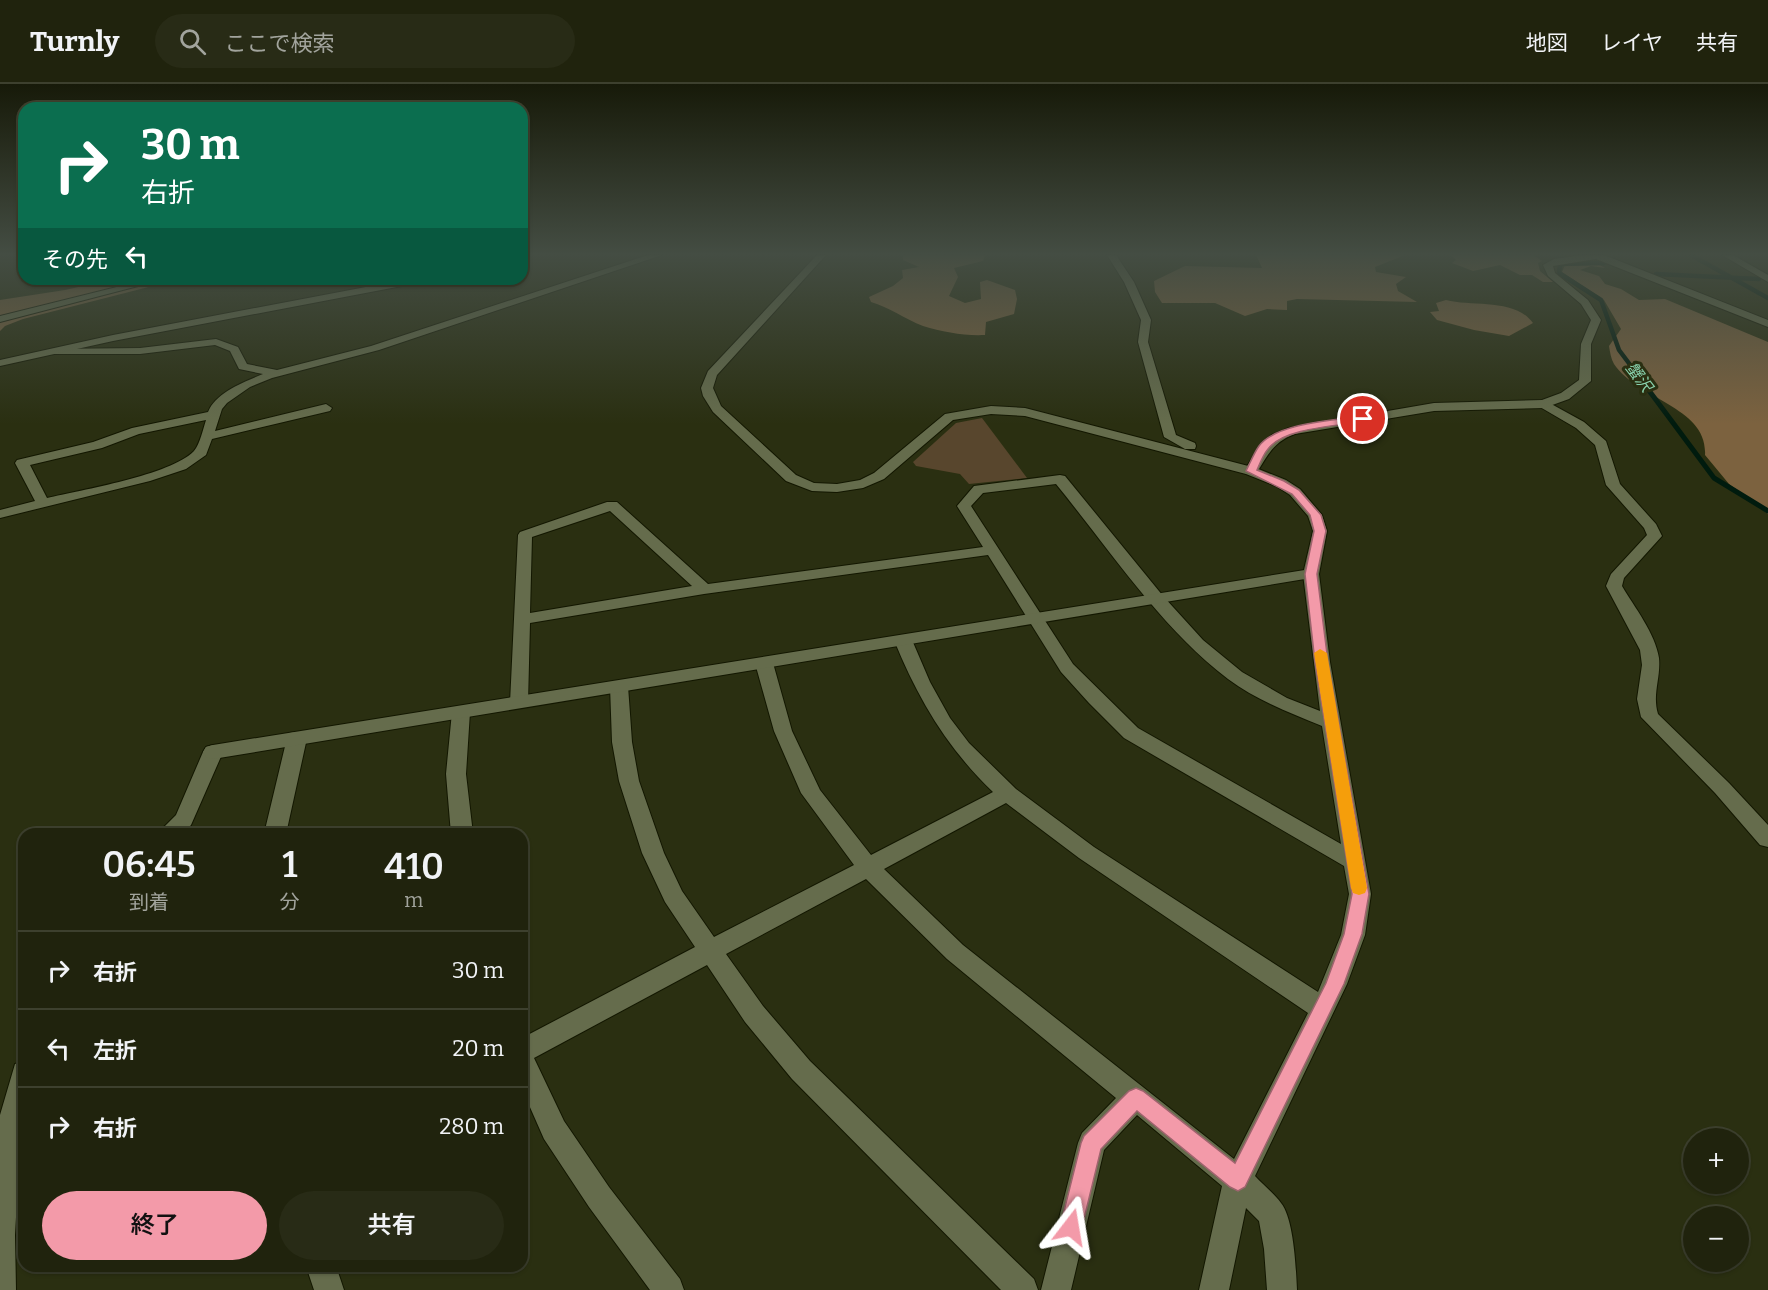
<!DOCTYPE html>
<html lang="ja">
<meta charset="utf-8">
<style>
:root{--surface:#20230d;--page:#282b16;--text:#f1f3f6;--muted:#a2a49d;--line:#3d402e;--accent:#f39aa9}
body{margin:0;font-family:Bitter,"Noto Sans JP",serif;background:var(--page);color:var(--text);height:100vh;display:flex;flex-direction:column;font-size:22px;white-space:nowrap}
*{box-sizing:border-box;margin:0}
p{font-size:20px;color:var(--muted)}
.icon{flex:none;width:33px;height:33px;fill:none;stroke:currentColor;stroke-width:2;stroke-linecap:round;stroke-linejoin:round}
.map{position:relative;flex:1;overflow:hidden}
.panel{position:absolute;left:18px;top:744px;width:510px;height:444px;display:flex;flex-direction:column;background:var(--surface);border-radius:18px;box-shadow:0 2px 4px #0004,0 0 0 2px var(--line)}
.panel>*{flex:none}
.top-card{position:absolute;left:18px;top:18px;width:510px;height:183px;border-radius:18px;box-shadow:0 2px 4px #0004,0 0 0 2px var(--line);background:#0b6e4f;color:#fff;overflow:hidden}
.buttons{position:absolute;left:1683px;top:1044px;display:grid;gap:12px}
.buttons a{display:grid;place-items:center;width:66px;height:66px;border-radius:50%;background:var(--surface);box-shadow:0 2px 4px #0004,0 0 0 2px var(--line);font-size:30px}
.pin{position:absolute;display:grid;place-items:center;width:51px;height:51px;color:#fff;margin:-26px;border:3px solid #fff;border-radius:50%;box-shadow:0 2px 6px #0007}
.me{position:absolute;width:66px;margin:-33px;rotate:14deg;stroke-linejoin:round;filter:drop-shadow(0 0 4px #0008)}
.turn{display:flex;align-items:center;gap:21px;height:126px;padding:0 24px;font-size:27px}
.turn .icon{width:78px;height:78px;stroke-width:2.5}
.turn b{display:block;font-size:42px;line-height:51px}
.then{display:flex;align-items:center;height:57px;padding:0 24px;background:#0003;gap:12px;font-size:22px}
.eta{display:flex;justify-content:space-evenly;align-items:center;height:102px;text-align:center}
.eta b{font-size:36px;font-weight:600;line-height:42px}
.cta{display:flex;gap:12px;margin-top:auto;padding:12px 24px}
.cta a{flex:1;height:69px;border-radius:36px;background:var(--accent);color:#111;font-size:24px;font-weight:600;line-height:69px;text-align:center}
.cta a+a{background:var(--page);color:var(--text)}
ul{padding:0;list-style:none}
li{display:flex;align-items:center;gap:18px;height:78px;padding:0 24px;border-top:2px solid var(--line)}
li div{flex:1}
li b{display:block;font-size:22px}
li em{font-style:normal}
header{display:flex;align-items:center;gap:36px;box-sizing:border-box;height:84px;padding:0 30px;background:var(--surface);border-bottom:2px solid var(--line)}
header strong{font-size:28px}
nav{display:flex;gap:33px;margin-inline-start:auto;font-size:21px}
.search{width:420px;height:54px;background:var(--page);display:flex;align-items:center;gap:15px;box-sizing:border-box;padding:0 21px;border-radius:33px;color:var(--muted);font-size:22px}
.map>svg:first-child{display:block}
.green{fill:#58462d}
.forest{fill:#7c623f}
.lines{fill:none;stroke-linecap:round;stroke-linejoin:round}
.stream-far1{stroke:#001b0e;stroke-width:4.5}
.stream{stroke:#001b0e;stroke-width:5}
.street-casing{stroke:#131700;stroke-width:2}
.secondary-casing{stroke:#131700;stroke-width:2}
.street{fill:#656c4c;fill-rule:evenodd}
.secondary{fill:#656c4c;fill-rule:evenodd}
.route{fill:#f39aa9;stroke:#9e646e;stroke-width:1.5}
.slow{fill:#f59e0b}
.labels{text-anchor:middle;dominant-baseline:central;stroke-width:6;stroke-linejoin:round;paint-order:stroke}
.far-water-label{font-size:16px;font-style:italic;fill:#88d1ac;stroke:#2a2f11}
</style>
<header>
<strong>Turnly</strong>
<div class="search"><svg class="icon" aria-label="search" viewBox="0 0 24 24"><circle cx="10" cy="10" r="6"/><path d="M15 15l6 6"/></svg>ここで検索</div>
<nav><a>地図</a><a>レイヤ</a><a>共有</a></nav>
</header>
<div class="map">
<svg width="1768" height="1206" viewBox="0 0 1768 1206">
<rect width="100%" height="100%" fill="#2a2f11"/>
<path class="green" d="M982,334L1027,394L969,400L960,390L916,382L913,378L956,339Z"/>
<path class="forest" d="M903,171H985L983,177L954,184L958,193L949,212L965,219L981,215L980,198L987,196L1015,206L1017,215L1014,230L986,238L985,251C964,252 943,248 923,242C905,235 889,223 871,218L869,213L893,202L903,194L902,186L919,183L903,176Z
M1256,171H1405L1375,183L1376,188L1406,193L1396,200L1398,207L1417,218L1297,215L1287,217V226L1267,225L1245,232L1215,219H1162L1155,208L1154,197L1185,182L1262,184Z
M1451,171H1533L1542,177L1538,179L1540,187L1553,198H1543L1532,191H1520L1500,181L1473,187L1452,179L1456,176Z
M1576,179H1596L1605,184L1591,182L1580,186L1599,192L1605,200L1621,205L1639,216L1665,215L1768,258V430L1729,400L1705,371C1708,323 1638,316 1614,280C1611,275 1610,268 1609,262L1621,245L1604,216L1562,188L1565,181Z
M114,195H180L23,235L5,242L0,247V216L65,206Z
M1446,216C1473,223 1515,214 1533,239L1509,252L1474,246L1437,236L1430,228L1439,227L1436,219Z"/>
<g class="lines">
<path class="stream-far1" d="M1691,171L1768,214
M1604,179L1560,180L1559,189L1601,216L1619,266L1637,290
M1656,190L1759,195"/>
<path class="stream" d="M1636,289L1714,394L1768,427"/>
<g class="street-casing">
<path id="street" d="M648,171H662L379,266L272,294L250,303L227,319L222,325L215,347L326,320L332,324L330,327L212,355L206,371L186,385L150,397L0,434V426L35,417L15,379L17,376L93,358L132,344L208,328C216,308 244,298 263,290L239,285L230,267L215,261L140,270H54L50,269V265L140,264L216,255L238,263L247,280L277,286L371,262ZM206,336C203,345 200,360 194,367C171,391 81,406 47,414L30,381L102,364L139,350Z
M817,171H826L717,291L713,304L721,322L796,391L814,399L837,400L860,396L874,389L945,330L991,322L1025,324L1256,384L1286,396L1300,405L1322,431L1327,447L1319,490L1330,578L1371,810L1365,851L1347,900L1255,1092C1263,1101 1274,1109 1281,1119C1294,1135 1296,1185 1297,1206H1267L1264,1165L1259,1137L1246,1124L1229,1206H1199L1222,1102L1137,1031L1104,1066L1071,1206H1041L1078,1059L1082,1049L1116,1014L947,875L866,795L726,870L763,922L810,977L1034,1195L1038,1206H1001L792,995L745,938L707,881L534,974L564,1037L609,1103L680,1195L684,1206H650L589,1123L544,1055L522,1005V954L695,863L665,818L642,769L619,697L612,658L610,602L613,598H625L628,602L632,658L639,697L664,769L682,807L714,853L854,781L801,709L774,647L755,579L758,575H770L773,579L792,647L820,706L871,771L993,708C947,664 918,615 894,556L897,552H909L912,556L930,598L950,634L969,659L1016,705L1094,763L1318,908L1341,851L1349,810L1344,782L1124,654L1089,619L1061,588L988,471L704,510L530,539L528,619L525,623H513L510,619L518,451L520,448L607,418H617L708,500L983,463L957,422L974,402L1060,391L1065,392L1163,512L1203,556L1242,588L1287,614L1320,627L1303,490L1313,447L1308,432L1290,411L1276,402L1246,390L1025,332L991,330L953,336L884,395L863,404L837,408L812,407L786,397L713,328L703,312L701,304L708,287ZM1056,400C1109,465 1161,544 1228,595C1256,616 1290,629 1322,642L1341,760L1138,644L1073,580L971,422L983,409ZM610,427L692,502L530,529L532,453ZM1006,719L1079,774L1308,929L1234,1075L963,861L884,785Z
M1107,171H1116L1134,198L1151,236L1148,258L1176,351L1195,359L1196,362L1195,365H1185L1164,353L1138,258L1141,236L1124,198Z
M149,195H165L0,238V232Z
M1544,316L1584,338L1606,357L1620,400L1656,440L1662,452L1624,494L1622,502C1635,524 1655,549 1659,574C1661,594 1652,610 1658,630L1729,699L1768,741V763L1760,761L1715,709L1641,633L1637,615L1642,581L1640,566L1606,502L1611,490L1647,451L1644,444L1606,401L1595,361L1576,344L1540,323V317Z
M461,622L468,624L470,628L466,690L473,750H451L446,690L452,628L454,624Z
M297,648L304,649L307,654L286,750H264L287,654L290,649Z
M213,661L220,663L223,668L191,741L182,750H157L176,731L203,668L206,663Z
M24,977V1044L20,1062L15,1151L16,1206H0V1031L15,980Z
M306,1182H336L344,1206H314Z"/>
</g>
<g class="secondary-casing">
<path id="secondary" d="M1582,171H1604L1768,236V243L1596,175L1553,182L1555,189L1588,216L1601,236L1591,260V297L1569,315L1544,324L1434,327L1295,350C1273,358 1268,371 1256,390H1246L1244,387L1262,359L1272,351L1289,344L1434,319L1542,316L1561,309L1579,296L1581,260L1591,236L1581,220L1548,192L1543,181L1554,175Z
M1722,171H1733L1768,191V198Z
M408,195H428L423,198L113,257L0,282V276L113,251Z
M1311,485L1317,487L1319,490L1317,493L213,675L206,673L203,668L206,663L213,661Z"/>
</g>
<use href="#street" class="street"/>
<use href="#secondary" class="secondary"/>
</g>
<linearGradient id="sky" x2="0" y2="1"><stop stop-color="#171a09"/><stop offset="0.5" stop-color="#444d43"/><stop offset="1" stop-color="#444d43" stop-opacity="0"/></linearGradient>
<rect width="1768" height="340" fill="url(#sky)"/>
<path class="route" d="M1363,332L1368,335L1367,337C1341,342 1284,343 1268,365C1263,371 1260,379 1257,386L1284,397L1299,406L1321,431L1326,447L1317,490L1328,578L1369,810L1362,850L1344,900L1245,1103L1238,1107L1230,1103L1137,1027L1101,1065L1082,1143L1079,1151L1071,1154L1063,1151L1060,1143L1081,1059L1084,1052L1129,1007L1136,1004L1143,1007L1235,1079L1326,899L1344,850L1352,810L1315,578L1305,490L1314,447L1310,431L1292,410L1246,387C1250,379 1254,369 1259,362C1276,339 1336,336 1363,332Z"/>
<path class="slow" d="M1320,565L1327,569L1367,804L1365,809L1359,811L1353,809L1351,804L1314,569Z"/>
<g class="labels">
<g class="far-water-label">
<text transform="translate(1639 293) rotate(53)">蟹沢</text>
</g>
</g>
</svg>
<div class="buttons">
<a>+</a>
<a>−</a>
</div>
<div class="pin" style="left:1363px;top:335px;background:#d93025"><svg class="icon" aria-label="arrive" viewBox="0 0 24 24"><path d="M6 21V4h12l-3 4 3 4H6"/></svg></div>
<svg class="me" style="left:1071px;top:1143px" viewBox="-20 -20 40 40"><path d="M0-17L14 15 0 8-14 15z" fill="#f39aa9" stroke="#fff" stroke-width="4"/></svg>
<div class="top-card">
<div class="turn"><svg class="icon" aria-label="right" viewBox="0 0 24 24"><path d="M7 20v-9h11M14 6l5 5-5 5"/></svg><div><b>30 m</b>右折</div></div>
<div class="then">その先<svg class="icon" aria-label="left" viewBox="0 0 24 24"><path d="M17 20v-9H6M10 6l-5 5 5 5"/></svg></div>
</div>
<section class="panel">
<div class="eta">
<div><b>06:45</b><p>到着</p></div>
<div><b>1</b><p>分</p></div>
<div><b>410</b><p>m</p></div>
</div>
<ul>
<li><svg class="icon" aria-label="right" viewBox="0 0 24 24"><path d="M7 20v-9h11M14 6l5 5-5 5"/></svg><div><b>右折</b></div><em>30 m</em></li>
<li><svg class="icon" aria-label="left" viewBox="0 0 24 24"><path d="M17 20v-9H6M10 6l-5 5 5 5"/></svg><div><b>左折</b></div><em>20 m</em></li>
<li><svg class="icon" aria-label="right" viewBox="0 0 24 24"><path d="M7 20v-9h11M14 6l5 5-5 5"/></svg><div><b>右折</b></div><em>280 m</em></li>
</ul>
<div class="cta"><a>終了</a><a>共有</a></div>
</section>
</div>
